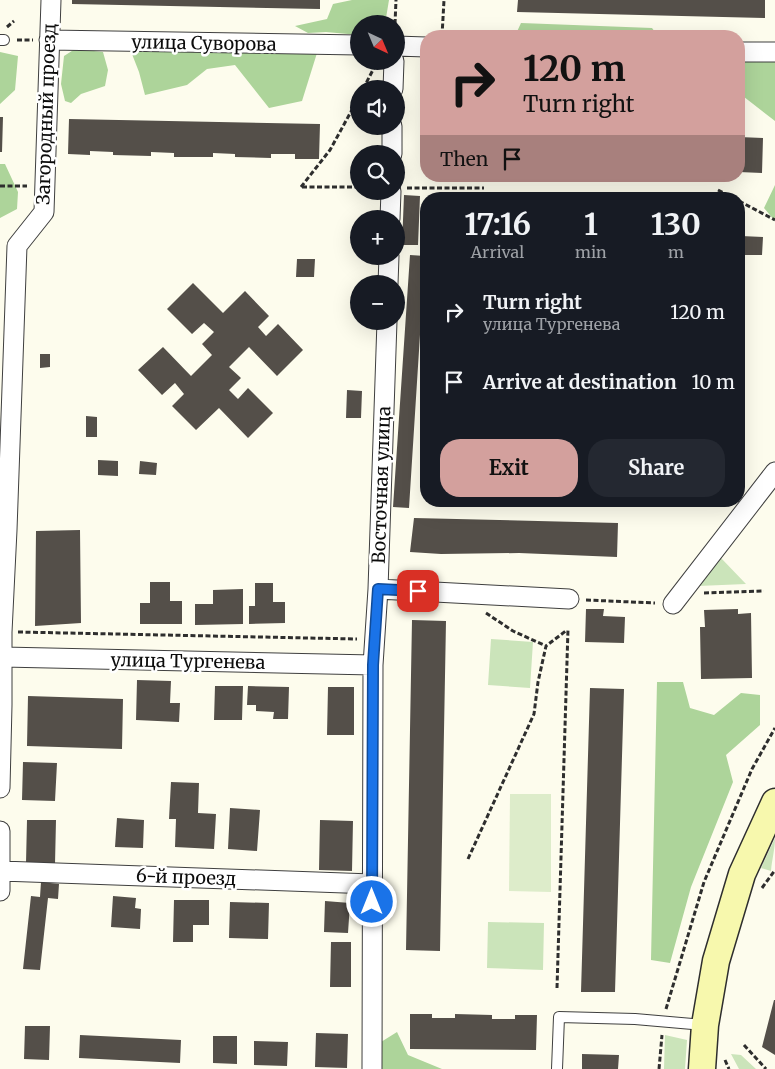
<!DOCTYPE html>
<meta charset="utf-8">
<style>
:root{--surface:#171b24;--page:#242831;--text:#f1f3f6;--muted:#9ea1a6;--accent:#d3a09d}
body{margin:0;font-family:Merriweather,serif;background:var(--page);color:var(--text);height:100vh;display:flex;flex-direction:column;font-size:19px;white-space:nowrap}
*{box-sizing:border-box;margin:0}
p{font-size:16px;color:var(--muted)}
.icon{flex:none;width:28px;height:28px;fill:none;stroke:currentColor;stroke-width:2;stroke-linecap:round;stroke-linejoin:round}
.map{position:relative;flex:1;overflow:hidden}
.side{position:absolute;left:420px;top:192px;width:325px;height:315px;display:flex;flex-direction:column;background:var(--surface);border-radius:20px;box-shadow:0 5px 20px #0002}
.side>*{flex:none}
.banner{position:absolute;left:420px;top:30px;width:325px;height:152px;border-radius:20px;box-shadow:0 5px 20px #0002;background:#d3a09d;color:#111;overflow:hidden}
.needle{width:32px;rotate:136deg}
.tools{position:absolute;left:350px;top:15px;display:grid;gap:10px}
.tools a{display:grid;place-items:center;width:55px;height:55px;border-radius:50%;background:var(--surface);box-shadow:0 5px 20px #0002;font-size:25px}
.pin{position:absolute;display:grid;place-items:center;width:42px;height:42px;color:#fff;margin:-21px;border-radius:10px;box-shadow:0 2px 8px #0006}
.me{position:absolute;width:55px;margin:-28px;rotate:0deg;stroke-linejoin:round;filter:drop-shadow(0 0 4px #0008)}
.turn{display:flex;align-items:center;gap:18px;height:105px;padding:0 20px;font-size:22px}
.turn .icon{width:65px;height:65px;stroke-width:2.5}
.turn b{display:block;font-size:35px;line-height:42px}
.then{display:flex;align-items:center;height:48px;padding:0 20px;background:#0003;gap:10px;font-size:19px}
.eta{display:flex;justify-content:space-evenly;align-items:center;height:85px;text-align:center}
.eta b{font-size:30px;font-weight:700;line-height:35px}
.button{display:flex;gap:10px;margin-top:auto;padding:10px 20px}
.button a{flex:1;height:58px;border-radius:20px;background:var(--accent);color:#111;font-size:20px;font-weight:700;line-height:58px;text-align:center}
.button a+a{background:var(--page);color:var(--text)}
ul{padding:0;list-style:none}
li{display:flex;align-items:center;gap:15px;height:70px;padding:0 20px}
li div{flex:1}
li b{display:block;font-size:19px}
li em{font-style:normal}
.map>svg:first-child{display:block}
.green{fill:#cbe4ba}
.forest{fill:#add49a}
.pitch{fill:#ddecca}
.building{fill:#544f49}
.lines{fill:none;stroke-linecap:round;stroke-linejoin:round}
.service-casing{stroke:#3f3f3f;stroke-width:12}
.minor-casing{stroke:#3f3f3f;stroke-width:21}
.secondary-casing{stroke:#2e2e2e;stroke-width:29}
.path{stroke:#2e2e2e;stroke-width:3;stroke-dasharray:5 2.5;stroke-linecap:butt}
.service{stroke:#fff;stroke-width:10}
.minor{stroke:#fff;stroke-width:19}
.secondary{stroke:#f7f8ad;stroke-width:26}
.route-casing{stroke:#114b97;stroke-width:12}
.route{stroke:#1a73e8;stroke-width:9}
.labels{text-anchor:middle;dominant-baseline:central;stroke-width:5;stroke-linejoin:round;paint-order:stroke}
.street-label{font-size:18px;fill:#0c0c0c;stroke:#fff}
</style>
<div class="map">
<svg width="775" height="1069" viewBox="0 0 775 1069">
<rect width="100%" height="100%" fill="#fdfced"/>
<path class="green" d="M721,558L746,584L698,586Z
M491,639L533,642L530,688L488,685Z
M775,838C775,849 772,859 771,871L761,868Z
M488,922L544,923L543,970L487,968Z
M665,1035L687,1040L685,1069H664Z
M731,1054L741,1055L756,1069H739Z"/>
<path class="forest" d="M352,0H389L385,24H359V35L326,32L308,33L295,26L327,19L333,4Z
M521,23L652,28L658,36H515Z
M75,49L103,52L108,70L105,86L81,94L71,103L65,101L61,84L64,56Z
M130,49L317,53L302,101L269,108L235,65L207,69L187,85L145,95L139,72Z
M0,52L18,56L15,90L0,104Z
M739,57H775V121L739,93Z
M0,164H5L18,192L17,209L0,218Z
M775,185V221L764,208Z
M657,682H683L690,708L714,715L741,693L760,695V725L726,755L733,782L691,887L670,963L651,960Z
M397,1032L408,1055L442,1069H379L381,1042Z"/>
<path class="pitch" d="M510,794H551V892L509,891Z"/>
<path class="building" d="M72,0H320V9L72,4Z
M518,0H765V18L517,12Z
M0,117H3L2,152H0Z
M69,119L320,124L319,159H295V154H271V158L235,157V154L213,153V157H174V153L151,152V156L113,155V152L90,151V155L68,154Z
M739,137L763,138L762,173L739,172Z
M404,195L420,196L418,245H402Z
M741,236L763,237L762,255H741Z
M410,255L425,256L409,508L393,507Z
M297,259H315L314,277H296Z
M193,283L223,313L245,291L269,316L258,327L266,336L278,324L303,350L277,376L249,347L229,367L241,378L229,390L238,399L248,388L273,413L248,438L219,408L196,430L172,406L184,394L175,383L162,395L138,370L163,347L191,376L212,355L202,344L214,332L204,323L192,334L167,309Z
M40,354H50V367L40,368Z
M347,390L362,391L361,418H346Z
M86,416L97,417V437H86Z
M98,460L118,461V476L98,475Z
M140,461L157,463L156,475L139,474Z
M414,518L618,523L617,557L519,553L441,554L410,552Z
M80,530L81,623L35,626L36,531Z
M150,582H170V601H182V624H140V603H150Z
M255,583H273V602H285V623L249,624V606H255Z
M243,589V624L195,625V604H213V590Z
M586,609H604L603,616L625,617L624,643L585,642Z
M738,609V614L751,613L752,678L701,679L700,627H705L704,610Z
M412,620L446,621L440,951L406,950Z
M137,680L171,681L170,703H180L179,722L136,720Z
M215,686H243L242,720H214Z
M248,686L289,687L288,719H273L274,712L256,711V705H247Z
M328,687H354V735H327Z
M590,688L624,689L615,992H581Z
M28,696L123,699L122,749L27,746Z
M23,762L57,763L55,801L22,800Z
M171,782L199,783L198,813L216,814L214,849L175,847L176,819H169Z
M230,808L260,810L257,851L228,849Z
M117,818L144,820L143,848L115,847Z
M27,820H56L55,864L26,863Z
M320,820L353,821L352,871L319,870Z
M41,882L59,884L58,899L48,898L40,970L23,969L31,896L40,897Z
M113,896L136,898L135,908L141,909L140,929L111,927Z
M174,900H209V925H193V942H173Z
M325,901L350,903L348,933L324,932Z
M230,902L269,903L268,939L229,938Z
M331,942H351V987H330Z
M774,1000H775V1055L762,1047Z
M410,1014H432V1018H455V1014L492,1015V1019H515V1015H537L536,1050L410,1049Z
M25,1026H50L49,1060L24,1059Z
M316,1033L348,1034L347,1068L315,1067Z
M80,1035L181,1040L180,1063L79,1058Z
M213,1036H237V1064L213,1063Z
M254,1041L288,1042L287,1066L254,1065Z
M582,1054L619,1055L618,1069H582Z"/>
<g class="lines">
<g class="service-casing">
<path id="service" d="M0,40H4
M557,1069L559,1017L635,1019L704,1025"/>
</g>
<g class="minor-casing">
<path id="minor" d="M49,40L359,45
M396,46L426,47
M739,52H775
M393,89L394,61
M392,154V126
M390,219L391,191
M388,284L389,256
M378,589L569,599
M673,604L775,472
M3,657L373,665
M0,788L2,705V632L7,530L17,246L44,212L51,0
M0,831V891
M1,871L372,884
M372,1069L373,665L378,589L387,321"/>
</g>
<g class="secondary-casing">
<path id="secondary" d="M702,1069L705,1025L716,961L742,874L775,802"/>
</g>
<path class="path" d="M395,24L396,0
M7,27L14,21
M442,36L444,0
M17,40H33
M363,89L375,66
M0,186H27
M301,187L330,150L359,97
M302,187H359
M407,188H484
M718,190L735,199
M739,201L775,220
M704,593L764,591
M586,600L655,603
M486,613L513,631L546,646
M18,632L357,639
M468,859L534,714L538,682L546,646L567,630
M762,888L775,870
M557,988L568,629
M666,1009L704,882L752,769L775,728
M744,1045L766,1069
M725,1060L729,1069
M659,1069L662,1035"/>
<use href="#service" class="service"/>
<use href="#minor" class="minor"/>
<use href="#secondary" class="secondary"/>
</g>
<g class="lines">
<g class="route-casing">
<path id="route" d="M372,902L373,665L378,589L418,591"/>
</g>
<use href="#route" class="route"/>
</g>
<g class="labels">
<g class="street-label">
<text transform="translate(204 43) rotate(1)">улица Суворова</text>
<text transform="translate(46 114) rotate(-88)">Загородный проезд</text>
<text transform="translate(381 485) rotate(-88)">Восточная улица</text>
<text transform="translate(188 661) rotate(1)">улица Тургенева</text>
<text transform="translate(186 877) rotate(2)">6-й проезд</text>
</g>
</g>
</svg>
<div class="tools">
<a><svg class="needle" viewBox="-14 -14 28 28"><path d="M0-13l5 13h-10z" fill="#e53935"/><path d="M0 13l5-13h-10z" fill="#9ea1a6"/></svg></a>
<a><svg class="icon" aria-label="sound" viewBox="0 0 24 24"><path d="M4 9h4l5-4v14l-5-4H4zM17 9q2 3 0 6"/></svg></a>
<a><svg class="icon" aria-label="search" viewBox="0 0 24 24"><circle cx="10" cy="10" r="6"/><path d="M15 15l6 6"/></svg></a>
<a>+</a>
<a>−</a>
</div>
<div class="pin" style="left:418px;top:591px;background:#d93025"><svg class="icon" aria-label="arrive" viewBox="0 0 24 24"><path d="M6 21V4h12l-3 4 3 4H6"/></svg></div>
<svg class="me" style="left:372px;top:902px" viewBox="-20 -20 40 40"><circle r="17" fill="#1a73e8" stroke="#fff" stroke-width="3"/><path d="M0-11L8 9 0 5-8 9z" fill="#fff"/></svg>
<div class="banner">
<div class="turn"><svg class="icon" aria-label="right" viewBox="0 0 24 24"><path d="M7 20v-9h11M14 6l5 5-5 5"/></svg><div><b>120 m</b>Turn right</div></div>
<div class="then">Then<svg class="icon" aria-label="arrive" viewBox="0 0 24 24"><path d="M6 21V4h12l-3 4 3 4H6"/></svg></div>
</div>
<section class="side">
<div class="eta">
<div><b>17:16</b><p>Arrival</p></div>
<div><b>1</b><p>min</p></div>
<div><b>130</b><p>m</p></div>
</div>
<ul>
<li><svg class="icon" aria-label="right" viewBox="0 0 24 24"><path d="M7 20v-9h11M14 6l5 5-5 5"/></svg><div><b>Turn right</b><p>улица Тургенева</p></div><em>120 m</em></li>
<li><svg class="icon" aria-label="arrive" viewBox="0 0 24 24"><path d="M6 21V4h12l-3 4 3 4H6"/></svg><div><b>Arrive at destination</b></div><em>10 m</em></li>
</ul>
<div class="button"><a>Exit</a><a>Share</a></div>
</section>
</div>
